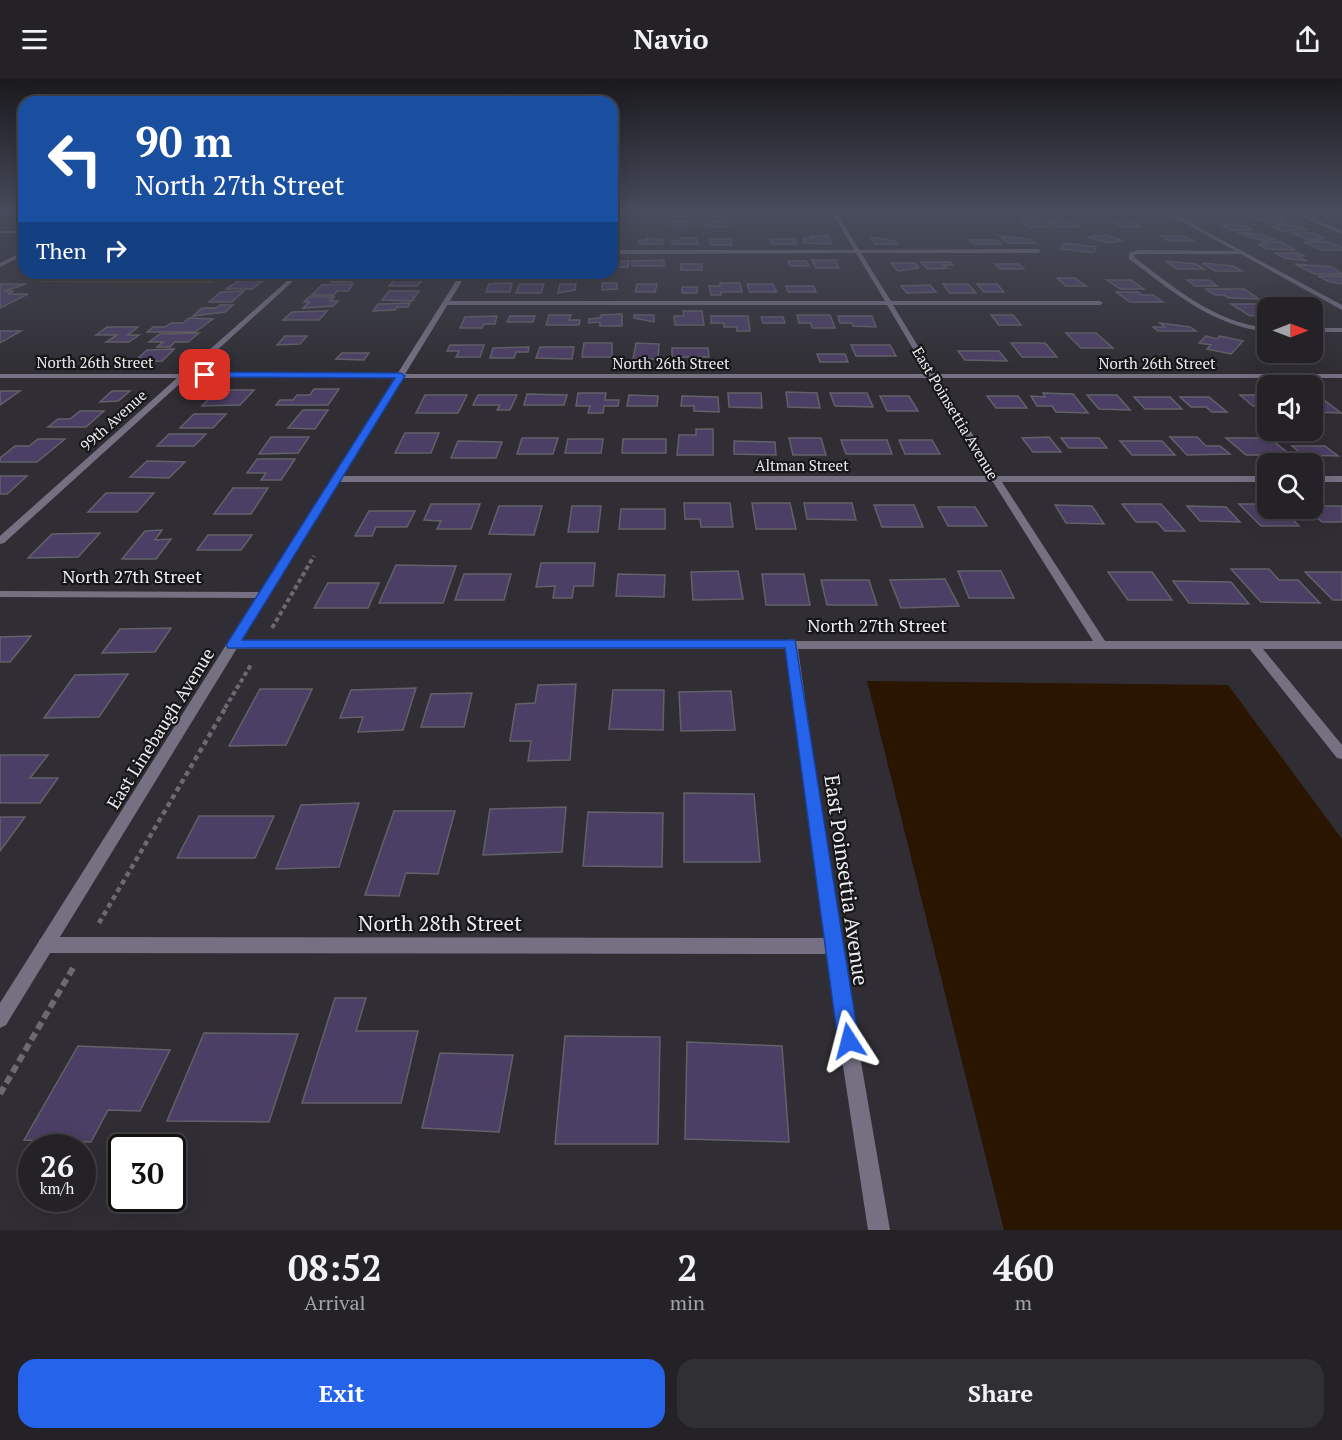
<!DOCTYPE html>
<style>
:root{--surface:#242227;--page:#302f33;--text:#f1f3f6;--muted:#a3a4a7;--line:#413f44;--accent:#2563eb}
body{margin:0;font-family:"PT Serif",serif;background:var(--page);color:var(--text);height:100vh;display:flex;flex-direction:column;font-size:22px;white-space:nowrap}
*{box-sizing:border-box;margin:0}
p{font-size:20px;color:var(--muted)}
.icon{flex:none;width:33px;height:33px;fill:none;stroke:currentColor;stroke-width:2;stroke-linecap:round;stroke-linejoin:round}
.map{position:relative;height:1152px;overflow:hidden}
.details{display:flex;flex-direction:column;background:var(--surface);flex:1}
.details>*{flex:none}
.guide{position:absolute;left:18px;top:18px;width:600px;height:183px;border-radius:18px;box-shadow:0 6px 24px #0002,0 0 0 2px var(--line);background:#1a4fa0;color:#fff;overflow:hidden}
.needle{width:39px;rotate:90deg}
.fabs{position:absolute;left:1257px;top:219px;display:grid;gap:12px}
.fabs a{display:grid;place-items:center;width:66px;height:66px;border-radius:12px;background:var(--surface);box-shadow:0 6px 24px #0002,0 0 0 2px var(--line);font-size:30px}
.speed{position:absolute;left:18px;top:1056px;display:flex;gap:12px;font-size:30px;font-weight:700;text-align:center}
.speed>*{display:grid;place-content:center;width:78px;height:78px;border-radius:50%;background:var(--surface);box-shadow:0 6px 24px #0002,0 0 0 2px var(--line);line-height:1}
.speed small{font-size:15px;font-weight:400}
.speed .limit{border:3px solid #111;border-radius:9px;background:#fff;color:#111}
.pin{position:absolute;display:grid;place-items:center;width:51px;height:51px;color:#fff;margin:-26px;border-radius:12px;box-shadow:0 3px 9px #0006}
.me{position:absolute;width:66px;margin:-33px;rotate:351deg;stroke-linejoin:round;filter:drop-shadow(0 0 4px #0008)}
.turn{display:flex;align-items:center;gap:21px;height:126px;padding:0 18px;font-size:27px}
.turn .icon{width:78px;height:78px;stroke-width:2.5}
.turn b{display:block;font-size:42px;line-height:51px}
.then{display:flex;align-items:center;height:57px;padding:0 18px;background:#0003;gap:12px;font-size:22px}
.eta{display:flex;justify-content:space-evenly;align-items:center;height:102px;text-align:center}
.eta b{font-size:36px;font-weight:600;line-height:42px}
.primary-button{display:flex;gap:12px;margin-top:auto;padding:12px 18px}
.primary-button a{flex:1;height:69px;border-radius:18px;background:var(--accent);color:#fff;font-size:24px;font-weight:600;line-height:69px;text-align:center}
.primary-button a+a{background:var(--page);color:var(--text)}
header{display:flex;justify-content:space-between;align-items:center;height:78px;padding:0 18px;background:var(--surface);font-size:27px;font-weight:600}
.map>svg:first-child{display:block}
.green{fill:#523f28}
.water{fill:#2a1500}
.building{fill:#4c3f65;stroke:#636168;stroke-width:1.5}
.lines{fill:none;stroke-linecap:round;stroke-linejoin:round}
.path-far2{stroke:#6c6a6f;stroke-width:4;stroke-dasharray:4.5 3;stroke-linecap:butt}
.path-far1{stroke:#6c6a6f;stroke-width:4.5;stroke-dasharray:5 4;stroke-linecap:butt}
.path{stroke:#6c6a6f;stroke-width:6;stroke-dasharray:8 4.5;stroke-linecap:butt}
.minor{fill:#767083;fill-rule:evenodd}
.tertiary{fill:#767083;fill-rule:evenodd}
.route{fill:#2563eb;stroke:#184099;stroke-width:1.5}
.labels{text-anchor:middle;dominant-baseline:central;stroke-width:4.5;stroke-linejoin:round;paint-order:stroke}
.far-street-label{font-size:15px;fill:#edecf0;stroke:#171719}
.street-label{font-size:18px;fill:#edecf0;stroke:#171719}
.near-street-label{font-size:21px;fill:#edecf0;stroke:#171719}
</style>
<header><svg class="icon" aria-label="menu" viewBox="0 0 24 24"><path d="M4 6h16M4 12h16M4 18h16"/></svg>Navio<svg class="icon" aria-label="share" viewBox="0 0 24 24"><path d="M12 15V3M7 8l5-5 5 5M5 13v7h14v-7"/></svg></header>
<div class="map">
<svg width="1342" height="1152" viewBox="0 0 1342 1152">
<rect width="100%" height="100%" fill="#302e34"/>
<path class="green" d="M54,195H225L212,205L36,204Z"/>
<path class="water" d="M867,603L1228,607L1342,761V1152H1004Z"/>
<path class="building" d="M1248,137H1274L1286,143H1260Z
M671,143H692V148H671Z
M710,143H727L729,148L704,149L703,146H711Z
M1020,143H1039L1047,149H1028Z
M1061,143L1072,145L1079,149H1055L1046,144Z
M1114,144H1133L1141,149H1122Z
M1275,145L1297,148L1308,152L1282,153L1271,148H1280Z
M1225,146L1244,148L1253,152H1230L1221,148H1229Z
M1237,154L1265,157L1275,162H1259Z
M1291,155H1314L1325,160H1317L1323,162H1308Z
M1107,157L1122,163L1109,165L1087,159Z
M811,158H829L832,166L804,165L803,160H812Z
M1000,158L1029,161L1035,165H1008Z
M1161,158H1184L1193,163H1169Z
M871,159L895,163L897,166H875Z
M647,160L663,162V166H639V162H647Z
M680,160H696L698,166H672V163H680Z
M710,161H731L732,167H711Z
M770,161H795L796,166H772Z
M969,162H996L1001,166H974Z
M1263,164H1281L1295,172L1267,171L1258,166L1267,167Z
M1304,164H1327L1342,169V172H1322Z
M1064,165L1096,169L1094,175L1061,171Z
M1275,175H1299L1305,178L1296,177L1307,183L1285,180Z
M664,182V188H632V183Z
M812,182H835L839,190H816Z
M612,183H629L628,189H612Z
M788,183H806L809,188H790Z
M1165,183L1196,186L1204,191H1177Z
M921,184H950L953,187H943L947,190L927,191Z
M891,185H915L919,190L898,193Z
M1202,185L1233,188L1242,193H1215Z
M681,186H702V192H681Z
M995,186H1019L1024,191H1000Z
M1295,186L1332,189L1342,196H1315Z
M247,195H272L266,199L242,200Z
M339,196H359L351,204H331Z
M1318,198H1342V206L1330,204Z
M396,200L423,201L417,208H389Z
M1057,200H1075L1086,208H1066Z
M240,202H264L252,211H226Z
M1107,202H1131L1144,211H1120Z
M1187,202H1209L1217,208H1195Z
M512,205L510,214H486L489,206Z
M602,205H617V211L602,212Z
M720,205H740L742,214H721V217H711L709,208H720Z
M0,206H26L4,213H14L8,216H28L0,230Z
M353,206L348,213H337L334,217H312L322,207Z
M520,206H544L541,215H516Z
M560,206H576L575,212L558,215Z
M637,206H657L655,214H635Z
M747,206H773L777,214H750Z
M943,206H968L976,215H950Z
M977,206H997L1004,214H984Z
M930,207L936,214L907,215L901,208Z
M786,208H814L816,214H788Z
M682,209H697V215H682Z
M1206,211H1244L1259,221L1229,220L1224,217H1215Z
M244,213L232,224H209L221,214Z
M389,213H419L412,223L382,222Z
M1116,214H1138L1142,217H1153L1163,224H1130Z
M309,219H334L330,223H338L333,228L303,230L309,224H304Z
M410,225L408,229H397L395,232L373,233L378,226Z
M1231,226H1259L1268,231V241L1259,237L1250,238Z
M1298,226L1304,230H1274L1268,227Z
M220,227H233L225,234L193,238L202,230H216Z
M327,233L319,242H283L292,234Z
M683,233H702L704,247H675L674,238H684Z
M622,236V248H600V244L589,245V241L600,240L601,237Z
M549,237H571L569,242H580L579,247H546Z
M634,237H654V244L634,240Z
M797,237H830L835,250H812L811,245H799Z
M991,237H1013L1021,247H999Z
M497,238L495,246H484L482,250H460L465,239Z
M510,238H535L533,244H507Z
M711,238H748L750,253H737V249H724V245H711Z
M838,238H872L876,249L853,248L852,245H840Z
M761,239H783L785,245H763Z
M189,240L213,241L195,254H147L153,249H165L171,245H183Z
M1160,245L1190,249L1196,253H1158L1153,249H1165Z
M107,249H138L128,257H139L129,264H106L117,257H96Z
M0,253H21L0,265Z
M199,255L188,264H175L170,269H157L163,264H149L160,256Z
M1066,255H1096L1113,270H1081Z
M285,258H307L300,266L277,267Z
M1206,258L1217,261L1220,258L1243,263L1231,276L1207,271L1211,267L1199,265Z
M584,265H612V279H582Z
M636,265L659,266L658,281H633Z
M1011,265H1045L1057,279H1022Z
M450,267H484L480,279H456L459,273H447Z
M851,267H890L896,278H856Z
M529,269L528,274H516L514,280H490L493,270Z
M540,269H574L572,281L536,280Z
M672,270H708L709,279H672Z
M174,271L162,283L134,284L147,272Z
M958,273H999L1007,283L965,282Z
M342,275H369L364,282L336,281Z
M817,276H845L848,284H820Z
M314,311H339L328,327H276L280,322H293L297,317H310Z
M218,312H254L240,327L202,328Z
M0,313H20L0,327Z
M112,313H130L118,323L100,324Z
M786,314L817,315L820,330L788,329Z
M578,315H606L605,322H619L618,328H604L603,335H588L590,328H576Z
M728,315H761L762,330L729,329Z
M830,315H867L873,329L835,328Z
M1043,315L1073,316L1088,335L1056,334L1052,328H1037L1031,318L1045,319Z
M527,316L567,317L564,327H524Z
M1312,316H1316L1341,335L1312,334Z
M425,317H467L458,335H416Z
M478,317H517L510,332H497L500,327H473Z
M629,317L658,318L657,328H627Z
M1087,317H1117L1130,332L1099,331Z
M1240,317H1268V328H1253Z
M682,318L718,319L719,334L694,333V328H681Z
M880,318H909L918,333H887Z
M987,318H1018L1027,330H996Z
M1134,319H1170L1182,331H1145Z
M1180,319H1209L1227,334H1212L1206,329H1191Z
M303,332H328L315,351L288,350Z
M80,333H104L86,349H48L58,341H70Z
M194,336H226L213,350H180Z
M696,351H713V377H677L679,357H696Z
M405,355H439L431,375H395Z
M169,356H206L194,368H157Z
M271,359H309L298,375L259,376Z
M1049,359L1061,374H1033L1022,360Z
M1170,359H1197L1206,368H1220L1230,376L1187,377Z
M522,360H558L553,376H517Z
M789,360H821L826,377H793Z
M1061,360H1099L1107,370H1069Z
M1226,360H1269L1291,377H1246Z
M38,361H65L37,384H0V380L15,368H29Z
M568,361H603L601,375H565Z
M623,361H666V375H622Z
M841,362H887L892,376H846Z
M899,362H932L940,376H905Z
M458,363L502,364L496,380H451Z
M734,363L775,364L776,377L734,376Z
M1120,363H1162L1175,377H1132Z
M1292,368H1325L1338,378L1303,377Z
M257,381H295L281,402H261L266,395H247Z
M147,383L185,384L169,400L130,399Z
M0,398H27L7,416H0Z
M233,410H268L251,436H214Z
M106,415H154L137,434H88Z
M684,425H730L733,449H701L700,441H685Z
M752,425H790L796,451H756Z
M804,425H852L856,442L807,441Z
M431,426H480L471,451H437L441,443L424,442Z
M1122,426H1161L1185,453H1165L1157,444H1136Z
M1239,426H1268V430H1281L1299,448H1261Z
M874,427H914L923,449H882Z
M1055,427L1092,428L1104,446L1066,445Z
M499,428H542L534,457L489,456Z
M572,428H601L598,454H568Z
M1187,428L1226,429L1240,444L1200,443Z
M1312,428H1342V444H1322L1307,430H1312Z
M938,429H975L987,448H948Z
M621,431H665V451H619Z
M369,433H415L407,449H376L372,458H355Z
M162,452L155,462L171,461L156,481H122L145,453Z
M100,455L78,479L28,480L52,456Z
M208,457H252L241,472H197Z
M541,485H595L593,508H574L572,520H553L555,508L536,509Z
M396,487L456,488L443,525H379Z
M1231,491H1269L1279,502H1298L1320,525L1261,524Z
M738,493L743,521L693,522L691,494Z
M958,493H1001L1014,520H969Z
M1108,494H1152L1172,522H1128Z
M1305,494H1342V522H1333Z
M464,496H511L504,522H455Z
M618,496L665,497L664,519L616,518Z
M762,496H804L810,527H766Z
M945,501L959,528L901,530L890,502Z
M821,502H869L877,527H827Z
M1173,503L1231,504L1249,526L1189,525Z
M328,505H379L368,530H314Z
M171,550L155,574L102,575L120,551Z
M31,558L10,584H0V559Z
M128,596L99,639L44,640L75,597Z
M576,606L570,682L528,683L531,663H510L516,626L535,625L538,607Z
M416,610L403,652L358,654L363,639L340,640L351,612Z
M260,611H312L286,667L229,668Z
M613,612H664L663,652L609,651Z
M731,613L735,652L681,653L679,614Z
M472,615L464,649H421L431,616Z
M0,677H48L30,700H58L40,725H0Z
M684,715L754,716L760,784H684Z
M359,725L339,789L276,791L301,727Z
M566,729L562,774L483,777L490,731Z
M394,733H455L438,796L406,795L399,818L365,817Z
M588,734L663,735L662,789L583,788Z
M199,738H274L255,780H177Z
M0,739H25L0,773Z
M335,920H366L356,953H418L401,1025H302Z
M204,955L298,956L269,1044L167,1043Z
M565,958L660,959L658,1066H555Z
M687,964L782,968L789,1064L685,1061Z
M78,968L170,972L140,1033L108,1032L91,1064L24,1062Z
M440,975L513,977L499,1054L422,1050Z"/>
<g class="lines">
<path class="path-far2" d="M272,550L314,478
M225,630L252,585"/>
<path class="path-far1" d="M99,845L226,629"/>
<path class="path" d="M0,1016L73,890"/>
<path class="minor" d="M832,134L1175,137L839,138L859,172L1038,171L1041,173L1038,175H861L891,223H1100L1103,225L1100,227H893L935,296H1342V300H938L998,398H1268V404H1002L1105,563H1342V571H1263L1342,667V681L1337,680L1250,571H798L841,868L890,1152H868L826,876L46,875L40,873L38,867L40,861L46,859L824,860L786,571H233L227,567L233,563H786L791,561L796,563H1093L993,404H335L330,401L335,398H989L931,300H186L4,465L0,466V458L177,300H0V296H182L296,195H302L191,296H928L887,227H446L443,225L446,223H885L856,175L612,176V172H854L834,138L612,137V135Z
M1292,134H1297L1342,153V156Z
M0,153H24V155H0Z
M1138,172L1244,173L1242,176H1138L1134,177V179C1175,210 1215,245 1268,250V254C1212,248 1172,213 1129,181V175Z
M24,173V177L0,189V185Z
M1312,250H1342V254H1312Z
M1312,398H1342V404H1312Z
M0,513L264,514L270,517L264,520L0,519Z"/>
<path class="tertiary" d="M1165,134H1170L1342,227V232Z
M461,195H467L6,947L0,950V925Z"/>
</g>
<linearGradient id="sky" x2="0" y2="1"><stop stop-color="#1a191d"/><stop offset="0.45" stop-color="#484c5c"/><stop offset="1" stop-color="#484c5c" stop-opacity="0"/></linearGradient>
<rect width="1342" height="295" fill="url(#sky)"/>
<path class="route" d="M205,294L401,295L405,298L242,562H795L859,963L856,970L849,973L841,970L838,963L785,570H228L226,567L395,300L202,299V295Z"/>
<g class="labels">
<g class="far-street-label">
<text x="95" y="284">North 26th Street</text>
<text x="671" y="285">North 26th Street</text>
<text x="1157" y="285">North 26th Street</text>
<text transform="translate(956 335) rotate(59)">East Poinsettia Avenue</text>
<text transform="translate(113 342) rotate(-42)">99th Avenue</text>
<text x="802" y="387">Altman Street</text>
</g>
<g class="street-label">
<text x="132" y="498">North 27th Street</text>
<text x="877" y="547">North 27th Street</text>
<text transform="translate(160 650) rotate(-58)">East Linebaugh Avenue</text>
</g>
<g class="near-street-label">
<text transform="translate(847 802) rotate(82)">East Poinsettia Avenue</text>
<text x="440" y="845">North 28th Street</text>
</g>
</g>
</svg>
<div class="fabs">
<a><svg class="needle" viewBox="-14 -14 28 28"><path d="M0-13l5 13h-10z" fill="#e53935"/><path d="M0 13l5-13h-10z" fill="#a3a4a7"/></svg></a>
<a><svg class="icon" aria-label="sound" viewBox="0 0 24 24"><path d="M4 9h4l5-4v14l-5-4H4zM17 9q2 3 0 6"/></svg></a>
<a><svg class="icon" aria-label="search" viewBox="0 0 24 24"><circle cx="10" cy="10" r="6"/><path d="M15 15l6 6"/></svg></a>
</div>
<div class="speed"><div>26<small>km/h</small></div><div class="limit">30</div></div>
<div class="pin" style="left:205px;top:297px;background:#d93025"><svg class="icon" aria-label="arrive" viewBox="0 0 24 24"><path d="M6 21V4h12l-3 4 3 4H6"/></svg></div>
<svg class="me" style="left:849px;top:963px" viewBox="-20 -20 40 40"><path d="M0-17L14 15 0 8-14 15z" fill="#2563eb" stroke="#fff" stroke-width="4"/></svg>
<div class="guide">
<div class="turn"><svg class="icon" aria-label="left" viewBox="0 0 24 24"><path d="M17 20v-9H6M10 6l-5 5 5 5"/></svg><div><b>90 m</b>North 27th Street</div></div>
<div class="then">Then<svg class="icon" aria-label="right" viewBox="0 0 24 24"><path d="M7 20v-9h11M14 6l5 5-5 5"/></svg></div>
</div>
</div>
<section class="details">
<div class="eta">
<div><b>08:52</b><p>Arrival</p></div>
<div><b>2</b><p>min</p></div>
<div><b>460</b><p>m</p></div>
</div>
<div class="primary-button"><a>Exit</a><a>Share</a></div>
</section>
